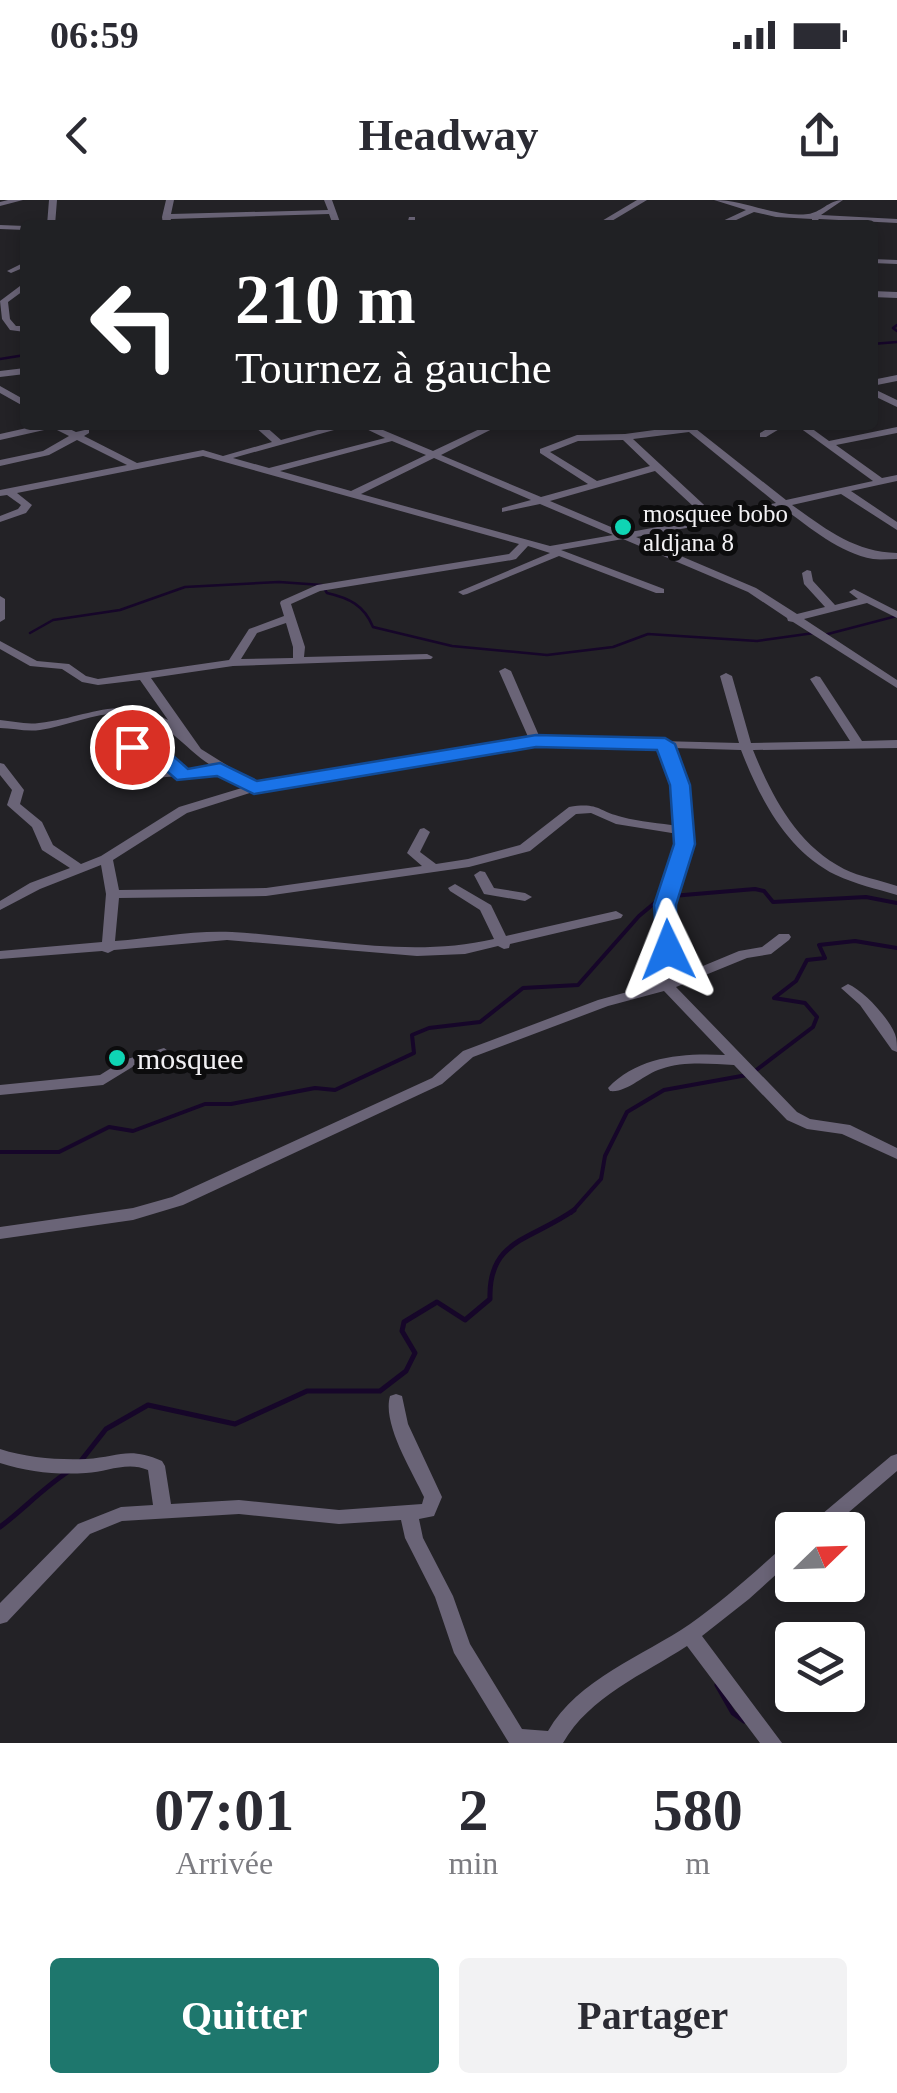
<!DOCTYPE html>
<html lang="fr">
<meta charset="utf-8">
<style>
:root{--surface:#fff;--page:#f2f2f3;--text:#2b2b33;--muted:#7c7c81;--accent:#1e776d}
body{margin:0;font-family:Georgia,serif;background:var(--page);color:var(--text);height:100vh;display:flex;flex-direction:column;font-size:38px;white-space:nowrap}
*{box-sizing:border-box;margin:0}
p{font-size:32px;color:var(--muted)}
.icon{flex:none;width:55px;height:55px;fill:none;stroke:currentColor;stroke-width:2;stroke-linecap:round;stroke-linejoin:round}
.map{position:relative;height:1543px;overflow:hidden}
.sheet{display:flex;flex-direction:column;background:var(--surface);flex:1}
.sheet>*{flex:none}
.banner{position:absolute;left:20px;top:20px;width:858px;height:210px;border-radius:10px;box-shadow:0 5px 15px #0003;background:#202124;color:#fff;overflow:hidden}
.needle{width:65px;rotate:67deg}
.buttons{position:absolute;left:775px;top:1312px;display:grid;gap:20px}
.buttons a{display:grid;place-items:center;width:90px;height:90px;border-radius:10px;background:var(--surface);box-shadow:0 5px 15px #0003;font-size:50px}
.pin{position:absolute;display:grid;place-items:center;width:85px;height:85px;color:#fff;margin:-42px;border:5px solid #fff;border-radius:50%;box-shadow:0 2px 10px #0007}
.me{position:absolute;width:110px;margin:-55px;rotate:358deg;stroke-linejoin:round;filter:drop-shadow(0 0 8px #0008)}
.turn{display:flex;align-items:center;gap:35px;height:210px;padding:0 50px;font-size:45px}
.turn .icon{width:130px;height:130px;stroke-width:2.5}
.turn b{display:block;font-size:70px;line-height:85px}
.eta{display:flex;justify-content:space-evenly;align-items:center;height:170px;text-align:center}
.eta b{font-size:60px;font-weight:700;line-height:70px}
.cta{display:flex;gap:20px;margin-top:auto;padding:20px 50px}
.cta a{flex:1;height:115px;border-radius:10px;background:var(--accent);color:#fff;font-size:40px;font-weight:700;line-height:115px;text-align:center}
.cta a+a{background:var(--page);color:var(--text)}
.status{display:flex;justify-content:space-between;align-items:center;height:70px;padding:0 50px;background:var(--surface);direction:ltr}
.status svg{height:28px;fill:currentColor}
header{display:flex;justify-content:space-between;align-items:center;height:130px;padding:0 50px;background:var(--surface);font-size:45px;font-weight:700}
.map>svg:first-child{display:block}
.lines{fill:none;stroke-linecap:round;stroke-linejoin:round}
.stream-far2{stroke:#160629;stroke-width:2.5}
.stream-far1{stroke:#160629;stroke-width:4}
.stream{stroke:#160629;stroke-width:5}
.minor{fill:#6a6477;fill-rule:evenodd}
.route{fill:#1a73e8;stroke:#114b97;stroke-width:2.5}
.poi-dot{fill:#0fd5b4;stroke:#0c0c0d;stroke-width:4}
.labels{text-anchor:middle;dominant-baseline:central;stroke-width:10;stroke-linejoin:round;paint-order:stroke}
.far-poi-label{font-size:25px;fill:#f2f1f4;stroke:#0c0c0d;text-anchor:start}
.poi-label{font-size:30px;fill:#f2f1f4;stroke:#0c0c0d;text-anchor:start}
</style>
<div class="status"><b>06:59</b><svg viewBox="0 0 49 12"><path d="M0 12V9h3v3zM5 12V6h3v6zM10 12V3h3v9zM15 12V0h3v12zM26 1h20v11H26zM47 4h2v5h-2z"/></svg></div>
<header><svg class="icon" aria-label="back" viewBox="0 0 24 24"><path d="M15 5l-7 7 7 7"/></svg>Headway<svg class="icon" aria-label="share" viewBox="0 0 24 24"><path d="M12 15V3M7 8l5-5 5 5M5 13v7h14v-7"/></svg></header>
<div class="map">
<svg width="897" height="1543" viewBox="0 0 897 1543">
<rect width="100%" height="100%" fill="#232226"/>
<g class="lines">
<path class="stream-far2" d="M897,125L893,128L897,131
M872,144L897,142
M0,159L25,155
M30,433L53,420L120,410L185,387L279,382L322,385L327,393C349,398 364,405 373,427L452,446L547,455L613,447L648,434L757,441L814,433
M824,435L897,416"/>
<path class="stream-far1" d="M672,696L755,689L764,691L773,702L866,697L897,703
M755,871L813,827L817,817L805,803L774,798L796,781L807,760L825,758L819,745L855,741L897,748
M0,952H59L109,927L133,931L205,904H231L315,888L335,890L414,853L412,835L429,828L480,822L523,788L578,785L639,716L663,696
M571,1013L601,979L605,956L627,912L664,890L747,875"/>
<path class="stream" d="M80,1262L106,1229L148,1205L235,1224L307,1191H380L406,1171L415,1153L402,1131L404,1122L437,1102L465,1120L490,1099C488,1039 532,1040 574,1010
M0,1327C25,1308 43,1288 69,1271
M717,1485L733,1513L744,1521"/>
<path class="minor" d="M8,0H23L0,6V2Z
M49,0H57L55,25H47Z
M166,0H174L171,14L328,10L324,0H332L341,25H333L329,14L171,19L169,25H163L162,17Z
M637,0H647L605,25H595Z
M714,0C746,0 776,18 808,14C820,13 829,0 843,0L821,15L897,19V23L819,19L815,23H812V19L776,17L754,12L725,25H714L746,10Z
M409,17H415V25H407Z
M0,25L25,26V30L0,29Z
M872,59L897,60V64L872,63Z
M25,62V67L11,73L7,71Z
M20,86L23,87V91L8,102L10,119L16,126H25V132L10,130L2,119L0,101Z
M872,91L897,92V98L872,97Z
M25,168V174L0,177V171Z
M897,175V181L872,186V180Z
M0,186L25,200V207L0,193Z
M872,188L897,200V207L872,195Z
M40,225H61L76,232L89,229V233L84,236L137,263L203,250L223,256L272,242L253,225H264L281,240L336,225H352L233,258L269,268L385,238L358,225H371L433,251L488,225H500L441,255L541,297L588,284L540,253V249L577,235L625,234L691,225L786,300L873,281L796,225H807L829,241L897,227V233L836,245L882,278L897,275V281L851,291L897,322V330L841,294L792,305C826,329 854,352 897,353V359C889,359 880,360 873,359C839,353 809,327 782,307L714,323L636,337L756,388L797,414L825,407L804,384L802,373L807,370L811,371L813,381L835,405L858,399L849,392L854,389L897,411V418L867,403L804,419L897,480V488L793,422L788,421L787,418L748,392L623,339L561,350L664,389V393H656L559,356L467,394L463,395L458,392L550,353L528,346L516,359L512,360L320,391L291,404L305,447L304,457L427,454L433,457L431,459L233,466L151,478L201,549L257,584L529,539L499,471L505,468L511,471L540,538L739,543L720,476L726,473L732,476L751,543L850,541L810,479L816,476L820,477L862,541L897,540V548L753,550C772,597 797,645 844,669C860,677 880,680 897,686V695C877,689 855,684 836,675C787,651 760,599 741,550L673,548L686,585L691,631L688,660L672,705L674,778L739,751L762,747L779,734H789L791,737L789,740L771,754L747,758L676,787L797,912L810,919L850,925L897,948V959L842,934L807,929L787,920L734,865C710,864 684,861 661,869C644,874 627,893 610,891L608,888C638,856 683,853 725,855L664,791L608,806L473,857L442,884L183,1005L133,1020L0,1039V1027L133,1008L172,997L432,878L463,851L598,800L660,783L658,705L676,660L678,634L616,624L591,613L576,614L530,651L469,667L266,696L119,698L115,741C153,738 194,730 232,732C318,737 408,759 494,739L480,710L450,691L448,688L455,684L491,705L506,736L616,711L623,715L621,718L510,744L509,748L504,749L498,746L465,754L417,756L227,740L114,750L108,753L102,751L0,759V751L102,742L106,694L101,665L40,689L0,710V701L30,683L70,668L42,650L32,627L7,605L12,590L0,575V563L4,564L24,590L20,604L42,622L53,645L81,664L101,656L179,607L245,587L222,572L155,578L153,575L155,572L167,571L143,550L96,562L92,561L90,558L92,555L145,542L149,543L180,569L212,566C189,552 174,530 149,519C113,503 75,525 40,530C26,532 13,528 0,528V520C13,521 26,525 39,523C89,517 119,494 168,520L140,480L98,485L82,482L62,469L30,466L0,449V441L37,461L69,464L86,476L98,479L229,460L249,429L284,416L280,403L281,401L317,385L509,354L519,344L203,256L17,293L32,305L26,313L0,322V316L18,309L21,305L7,295L0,296V290L127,265L77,240L49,255L0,266V260L43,251L69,236L53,228L0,240V234ZM689,232L776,303L716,316L633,239ZM623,240L650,266L597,281L550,252L578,241ZM392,241L426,255L351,291L280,271ZM434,258L531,300L502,308V312L540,304L613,335L550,346L361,294ZM655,271L706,318L625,333L550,301ZM286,423L293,447V458L241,459L257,433ZM536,545L661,548L674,585L678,626C660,623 640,622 622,617C597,611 599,602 569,607L520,645L468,659L436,664L420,652L430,632L424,628L420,629L407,653L422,666L266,688L119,690L113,660L187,613L256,591Z
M774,225H786L766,237H760V233Z
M0,396L5,399V419L0,422Z
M480,671L485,672L494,688L525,693L532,697L525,701L484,694L474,675Z
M848,784C864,791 888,817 895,834C897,839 897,846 897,852L892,850L860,805L841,788Z
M164,848L171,853L169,856L134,866L103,885L0,895V885L100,875L124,860Z
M396,1194L402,1196L408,1224L442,1297L434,1316L419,1319L423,1338L453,1396L470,1444L522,1529L548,1531C578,1479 643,1456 690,1424C724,1400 755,1372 786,1344L792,1341V1360L749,1399L702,1436L782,1543H760L687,1446C644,1474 589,1497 563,1543H509L454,1453L435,1397L405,1338L401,1320L339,1324L239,1314L122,1321L90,1334L7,1422L0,1424V1403L78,1324L121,1307L153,1305L148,1270C127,1261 107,1272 86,1273C57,1275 28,1272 0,1263V1249C28,1258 57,1260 86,1259C119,1257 128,1246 162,1261L165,1266L171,1304L239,1300L339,1310L422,1304L424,1297C412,1271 382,1224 390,1196Z
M897,1254V1271L828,1330H806L809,1325L891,1256Z"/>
</g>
<path class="route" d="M536,535L665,538L675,544L690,585L695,644L676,705V755H660L657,750L654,705L674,644L670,585L657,550L536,547L254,594L217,576L177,580L147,554L122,547C146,528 170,553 188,569L220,563L257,581Z"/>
<g class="poi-dot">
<circle cx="623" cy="327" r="10"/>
<circle cx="117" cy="858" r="10"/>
</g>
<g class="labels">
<g class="far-poi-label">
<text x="643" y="313">mosquee bobo<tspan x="643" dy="29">aldjana 8</tspan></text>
</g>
<g class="poi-label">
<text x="137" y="858">mosquee</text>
</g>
</g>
</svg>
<div class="buttons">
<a><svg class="needle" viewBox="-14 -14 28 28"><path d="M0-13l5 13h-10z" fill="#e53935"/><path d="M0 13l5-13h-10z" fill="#7c7c81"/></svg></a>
<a><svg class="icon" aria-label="layers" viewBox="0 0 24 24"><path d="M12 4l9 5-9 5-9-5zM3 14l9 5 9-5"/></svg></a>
</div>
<div class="pin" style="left:132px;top:547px;background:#d93025"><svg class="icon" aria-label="arrive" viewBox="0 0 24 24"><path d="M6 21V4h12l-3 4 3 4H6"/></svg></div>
<svg class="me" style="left:668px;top:750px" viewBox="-20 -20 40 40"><path d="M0-17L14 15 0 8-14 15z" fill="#1a73e8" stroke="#fff" stroke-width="4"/></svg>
<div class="banner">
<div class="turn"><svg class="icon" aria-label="left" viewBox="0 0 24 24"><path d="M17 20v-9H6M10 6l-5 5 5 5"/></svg><div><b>210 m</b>Tournez à gauche</div></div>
</div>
</div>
<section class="sheet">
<div class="eta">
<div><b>07:01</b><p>Arrivée</p></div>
<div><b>2</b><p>min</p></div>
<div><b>580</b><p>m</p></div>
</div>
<div class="cta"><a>Quitter</a><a>Partager</a></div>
</section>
